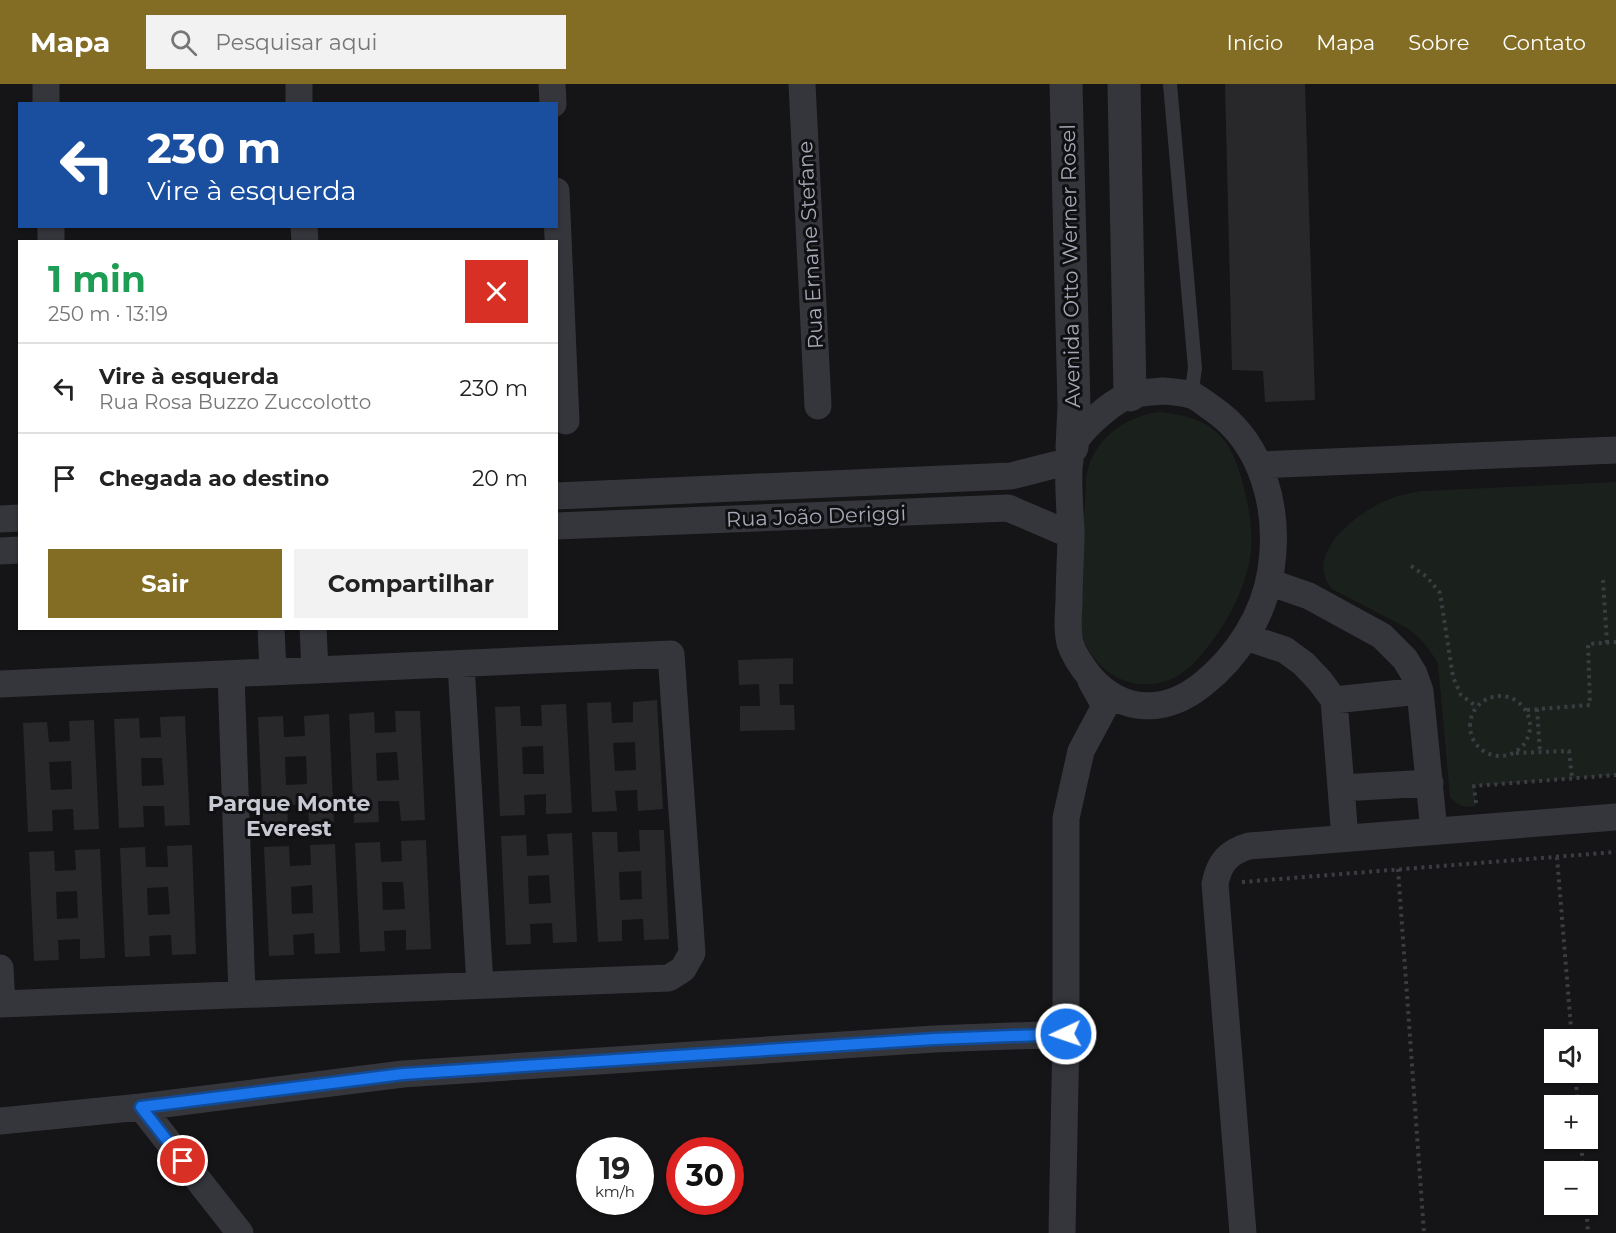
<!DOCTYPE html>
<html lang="pt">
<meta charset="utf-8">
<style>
:root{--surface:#fff;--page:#f2f2f2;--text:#222;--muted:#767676;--line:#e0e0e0;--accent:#836d25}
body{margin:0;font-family:Montserrat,sans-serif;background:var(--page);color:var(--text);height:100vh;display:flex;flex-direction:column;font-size:22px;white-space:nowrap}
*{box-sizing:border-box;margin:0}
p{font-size:20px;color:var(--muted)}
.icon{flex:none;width:33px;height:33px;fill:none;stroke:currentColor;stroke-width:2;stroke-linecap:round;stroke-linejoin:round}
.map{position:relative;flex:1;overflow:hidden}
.drawer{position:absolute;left:18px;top:156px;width:540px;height:390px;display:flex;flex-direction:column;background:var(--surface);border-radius:0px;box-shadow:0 2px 4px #0004}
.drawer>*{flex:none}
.guide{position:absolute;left:18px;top:18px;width:540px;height:126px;border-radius:0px;box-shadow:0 2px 4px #0004;background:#1a4fa0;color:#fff;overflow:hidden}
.fabs{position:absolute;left:1544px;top:945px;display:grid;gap:12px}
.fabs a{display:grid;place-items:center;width:54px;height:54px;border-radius:0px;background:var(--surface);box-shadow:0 2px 4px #0004;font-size:30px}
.speed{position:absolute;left:576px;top:1053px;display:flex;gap:12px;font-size:30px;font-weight:700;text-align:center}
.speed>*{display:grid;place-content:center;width:78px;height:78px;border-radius:50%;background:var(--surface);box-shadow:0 2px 4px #0004;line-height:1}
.speed small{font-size:15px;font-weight:400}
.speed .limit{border:9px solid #d22;background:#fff;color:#111}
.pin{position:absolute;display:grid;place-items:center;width:51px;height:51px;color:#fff;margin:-26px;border:3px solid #fff;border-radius:50%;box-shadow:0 2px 6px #0007}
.me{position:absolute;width:66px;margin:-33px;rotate:267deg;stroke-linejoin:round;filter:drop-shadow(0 0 4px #0008)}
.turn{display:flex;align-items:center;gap:21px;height:126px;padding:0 30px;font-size:27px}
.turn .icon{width:78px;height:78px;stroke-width:2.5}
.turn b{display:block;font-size:42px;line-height:51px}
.round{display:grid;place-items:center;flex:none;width:63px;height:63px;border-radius:0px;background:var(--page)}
.overview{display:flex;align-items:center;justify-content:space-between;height:102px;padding:0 30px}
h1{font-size:36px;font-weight:700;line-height:45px;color:#1e9e55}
.cta{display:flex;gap:12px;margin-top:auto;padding:12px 30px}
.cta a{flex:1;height:69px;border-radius:0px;background:var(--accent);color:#fff;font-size:24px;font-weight:700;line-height:69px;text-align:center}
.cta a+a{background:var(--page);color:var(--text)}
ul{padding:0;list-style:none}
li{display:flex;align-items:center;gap:18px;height:90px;padding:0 30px;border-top:2px solid var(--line)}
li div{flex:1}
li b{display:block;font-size:22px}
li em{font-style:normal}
header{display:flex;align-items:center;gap:36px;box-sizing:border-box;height:84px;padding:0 30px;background:var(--accent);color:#fff}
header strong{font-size:28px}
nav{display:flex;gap:33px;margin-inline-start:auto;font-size:21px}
.search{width:420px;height:54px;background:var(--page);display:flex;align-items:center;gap:15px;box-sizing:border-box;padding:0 21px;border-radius:0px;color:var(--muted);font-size:22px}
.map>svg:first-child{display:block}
.green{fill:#1a211c}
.building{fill:#28272a;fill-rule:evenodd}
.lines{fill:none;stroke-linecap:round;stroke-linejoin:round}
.path{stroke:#3b3d43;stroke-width:4;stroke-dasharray:3 4.5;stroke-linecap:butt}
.service{stroke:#35363c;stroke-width:14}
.minor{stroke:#35363c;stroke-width:27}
.tertiary{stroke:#35363c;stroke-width:33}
.route-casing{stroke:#114b97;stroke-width:15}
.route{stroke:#1a73e8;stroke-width:10}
.labels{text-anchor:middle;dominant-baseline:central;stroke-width:6;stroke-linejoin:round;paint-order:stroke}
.street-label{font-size:21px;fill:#a5a9b7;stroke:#100f11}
.neighbourhood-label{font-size:22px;font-weight:bold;fill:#c7c9d3;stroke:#100f11}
</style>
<header>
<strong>Mapa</strong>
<div class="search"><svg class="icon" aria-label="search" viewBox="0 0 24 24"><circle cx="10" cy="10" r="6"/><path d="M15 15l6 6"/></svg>Pesquisar aqui</div>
<nav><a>Início</a><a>Mapa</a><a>Sobre</a><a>Contato</a></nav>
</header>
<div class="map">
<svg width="1616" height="1149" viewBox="0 0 1616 1149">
<rect width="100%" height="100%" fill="#151416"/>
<path class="green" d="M1158,328C1212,332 1232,353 1244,404C1249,425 1253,446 1251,467C1247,506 1221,551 1194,579C1155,619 1095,600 1081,547C1074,523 1080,495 1082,470C1083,452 1084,434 1085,416C1086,407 1085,397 1087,389C1095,354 1125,333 1158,328Z
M1616,398V691L1475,702L1476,722C1465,724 1458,722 1450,713L1438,580C1430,565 1421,554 1407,544L1332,505C1302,470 1358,428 1387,416C1398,411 1411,409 1423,407Z"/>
<path class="building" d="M1225,0H1305L1315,316L1265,318L1263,287L1232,286Z
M793,574V600H779L780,621H794L795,646L740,647V622H760L759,600L739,601L738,576Z
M657,616L663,725L638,727L637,706L615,707L617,727L592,728L587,619L611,618L612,639L633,638V618ZM635,658L636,686L615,687L613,659Z
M566,620L572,729L546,730V710L524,711L525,731L500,732L495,623L520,622L521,642H542L541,621ZM543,662L544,690H523L522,663Z
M395,627H420L425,736L401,737L399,717H378L379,738L354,739L349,630L374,628L375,649L396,648ZM397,668L399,696L377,697L376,669Z
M329,630L334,739L309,740L308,720L287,721L288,742H263L258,633L283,632L284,653L305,652L304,632ZM306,672L307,700L286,701L285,673Z
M185,632L190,741L165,742L164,722H143L144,743L119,744L114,635L139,634L140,654L161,653L160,633ZM141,674H162L164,701L142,702Z
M94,636L99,745L74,746L73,725L52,726L53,747L28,748L23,639L47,638L49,658L70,657L69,637ZM71,677L72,705L51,706L49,678Z
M639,746H664L669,855L644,856L643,835L622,836V857L598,858L592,748H617L618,768L640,767ZM641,787L642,815L620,816L619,788Z
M572,749L577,858L553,859L552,839L530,840L531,860L506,861L501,752L526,751L527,772L549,771L547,750ZM549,791L551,819L529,820L528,792Z
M426,756L431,865L406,866V846L384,847L385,867L360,868L355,759L380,758L381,778L402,777L401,757ZM382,798H403L405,825L383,826Z
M335,760L340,869L315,870L314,849L293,851L294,871L269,872L264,763L289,762L290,782L311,781L310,761ZM312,801L313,829L292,830L291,803Z
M192,761L196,870L172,871L171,851L149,852L150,872L125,873L120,764L145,763L146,783H168L167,762ZM168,803L170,830L148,831L147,804Z
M100,765L105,874L80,875V855L58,856L59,876L34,877L29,768L54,767L55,787L76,786L75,766ZM77,807L78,834L57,835L56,808Z"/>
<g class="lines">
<path class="path" d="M1411,482L1427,493L1440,509L1453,593L1461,611L1477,623
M1603,496L1607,559
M1470 642a30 30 0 1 1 60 0a30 30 0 1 1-60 0Z
M1537,625L1540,668
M1527,626L1590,621L1588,560L1616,558
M1516,669L1569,667L1572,694
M1476,719L1474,702L1616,691
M1557,773L1572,956
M1398,785L1424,1149
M1242,798L1616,768
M1575,988L1578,1022
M1581,1054L1583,1088
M1586,1120L1588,1149"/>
<path class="service" d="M1170,0L1195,284L1193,298L1195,313"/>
<path class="minor" d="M46,0V20
M299,0V20
M552,0L553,20
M802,0L818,322
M556,107L566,337
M51,142V158
M304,142L305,158
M1163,307C1173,308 1184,308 1194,312C1200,315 1207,321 1213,325C1264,360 1280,427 1271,486C1264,531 1238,572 1203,600C1166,630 1123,630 1091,594C1082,583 1074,572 1070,559C1067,546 1068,532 1069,518C1069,494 1071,470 1071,446C1070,427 1066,380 1072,364C1078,347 1113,316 1131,311C1141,308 1153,308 1163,307Z
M1259,381L1616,366
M556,412L1011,392L1070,377
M0,435L20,434
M556,442L1008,424L1071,451
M0,467L20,466
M1269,498L1309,512L1382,552L1405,575L1414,590L1420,607L1434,747
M271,544L273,588
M313,544L315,586
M1246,553L1285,566L1304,580L1320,597L1334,616L1345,754
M461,580L480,901
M231,590L242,910
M0,600L671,570L692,869L683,885L669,894L0,920
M1334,616L1420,607
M1341,704L1430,699
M0,884L2,920
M141,1023L240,1149
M0,1037L141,1023L403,990L934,955L1066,950
M1062,1149L1066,950V734L1081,667L1105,622L1091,597
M1243,1149L1215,800C1219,779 1228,768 1249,762L1616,733"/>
<path class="tertiary" d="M1066,0L1074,322L1072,363
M1124,0L1130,311"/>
</g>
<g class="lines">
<g class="route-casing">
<path id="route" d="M183,1077L141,1023L403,990L934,955L1066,950"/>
</g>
<use href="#route" class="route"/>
</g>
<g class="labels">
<g class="street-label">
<text transform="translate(810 161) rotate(-93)">Rua Ernane Stefane</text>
<text transform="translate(1070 182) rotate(-91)">Avenida Otto Werner Rosel</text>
<text transform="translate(816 432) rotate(-2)">Rua João Deriggi</text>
</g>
<g class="neighbourhood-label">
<text x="289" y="719">Parque Monte<tspan x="289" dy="25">Everest</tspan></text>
</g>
</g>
</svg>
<div class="fabs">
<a><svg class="icon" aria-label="sound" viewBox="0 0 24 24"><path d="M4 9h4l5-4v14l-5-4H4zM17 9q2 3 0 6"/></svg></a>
<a>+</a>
<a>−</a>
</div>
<div class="speed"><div>19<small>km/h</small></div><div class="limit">30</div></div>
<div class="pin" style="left:183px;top:1077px;background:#d93025"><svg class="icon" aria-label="arrive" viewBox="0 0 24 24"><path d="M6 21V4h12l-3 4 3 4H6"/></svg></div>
<svg class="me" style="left:1066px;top:950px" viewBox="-20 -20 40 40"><circle r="17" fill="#1a73e8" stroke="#fff" stroke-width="3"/><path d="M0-11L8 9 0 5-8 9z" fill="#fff"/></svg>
<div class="guide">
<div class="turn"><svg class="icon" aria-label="left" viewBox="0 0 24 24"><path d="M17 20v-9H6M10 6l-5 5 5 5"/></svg><div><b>230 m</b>Vire à esquerda</div></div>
</div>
<section class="drawer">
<div class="overview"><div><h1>1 min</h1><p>250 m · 13:19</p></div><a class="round" style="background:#d93025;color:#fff"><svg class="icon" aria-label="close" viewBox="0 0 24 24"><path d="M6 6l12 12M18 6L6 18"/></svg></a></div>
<ul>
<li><svg class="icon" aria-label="left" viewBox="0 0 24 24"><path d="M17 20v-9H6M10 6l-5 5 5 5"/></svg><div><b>Vire à esquerda</b><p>Rua Rosa Buzzo Zuccolotto</p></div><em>230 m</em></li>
<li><svg class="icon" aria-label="arrive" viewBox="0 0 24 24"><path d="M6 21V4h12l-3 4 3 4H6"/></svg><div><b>Chegada ao destino</b></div><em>20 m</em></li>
</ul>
<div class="cta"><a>Sair</a><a>Compartilhar</a></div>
</section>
</div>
